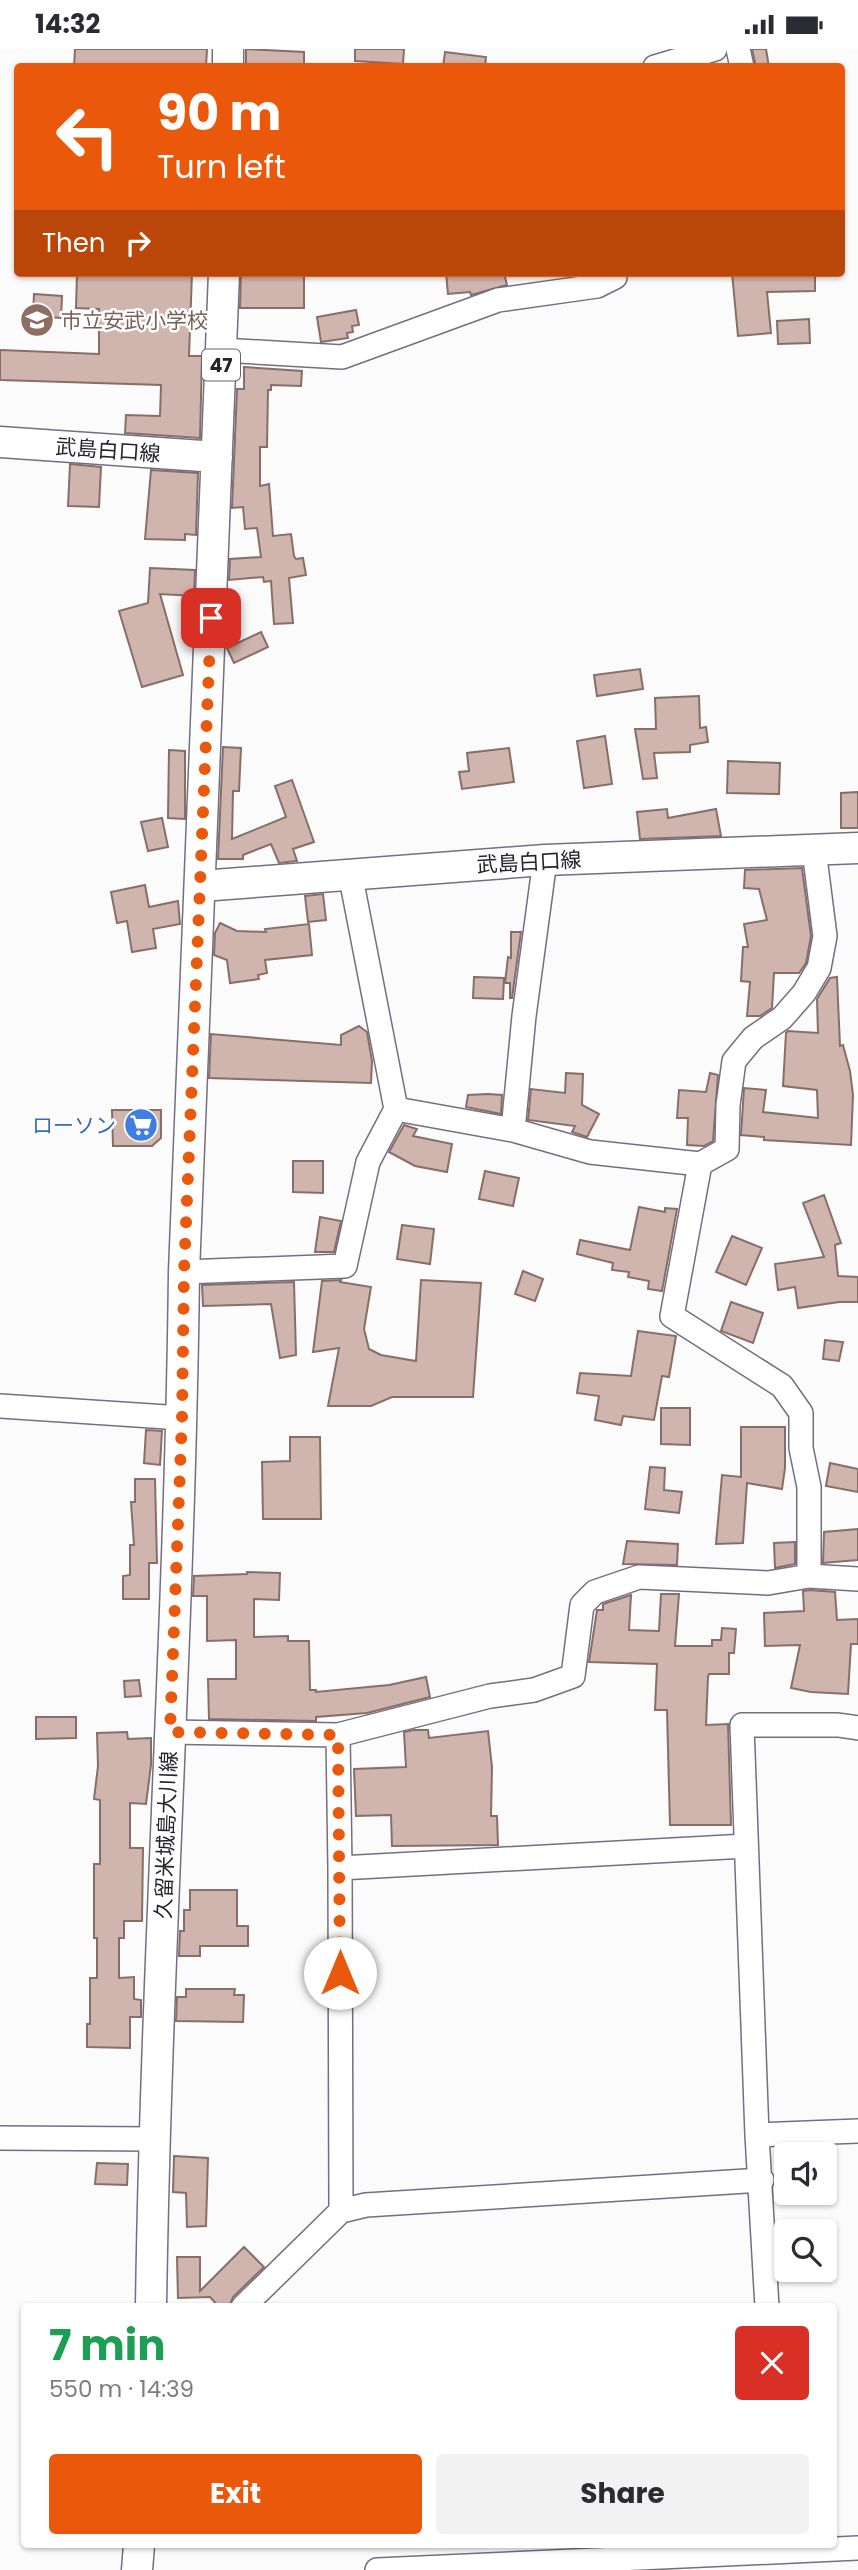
<!DOCTYPE html>
<meta charset="utf-8">
<style>
:root{--surface:#fff;--page:#f2f2f3;--text:#2b2b33;--muted:#7c7c81;--accent:#ea580c}
body{margin:0;font-family:Poppins,"Noto Sans JP",sans-serif;background:var(--page);color:var(--text);height:100vh;display:flex;flex-direction:column;font-size:26px;white-space:nowrap}
*{box-sizing:border-box;margin:0}
p{font-size:23px;color:var(--muted)}
.icon{flex:none;width:38px;height:38px;fill:none;stroke:currentColor;stroke-width:2;stroke-linecap:round;stroke-linejoin:round}
.map{position:relative;flex:1;overflow:hidden}
.sheet{position:absolute;left:21px;top:2254px;width:816px;height:245px;display:flex;flex-direction:column;background:var(--surface);border-radius:7px;box-shadow:0 2px 5px #0004}
.sheet>*{flex:none}
.banner{position:absolute;left:14px;top:14px;width:831px;height:214px;border-radius:7px;box-shadow:0 2px 5px #0004;background:#ea580c;color:#fff;overflow:hidden}
.controls{position:absolute;left:774px;top:2093px;display:grid;gap:14px}
.controls a{display:grid;place-items:center;width:63px;height:63px;border-radius:7px;background:var(--surface);box-shadow:0 2px 5px #0004;font-size:35px}
.pin{position:absolute;display:grid;place-items:center;width:60px;height:60px;color:#fff;margin:-30px;border-radius:14px;box-shadow:0 4px 10px #0006}
.me{position:absolute;width:77px;margin:-38px;rotate:0deg;stroke-linejoin:round;filter:drop-shadow(0 0 5px #0008)}
.turn{display:flex;align-items:center;gap:24px;height:147px;padding:0 28px;font-size:32px}
.turn .icon{width:91px;height:91px;stroke-width:2.5}
.turn b{display:block;font-size:49px;line-height:60px}
.then{display:flex;align-items:center;height:66px;padding:0 28px;background:#0003;gap:14px;font-size:26px}
.round{display:grid;place-items:center;flex:none;width:74px;height:74px;border-radius:7px;background:var(--page)}
.overview{display:flex;align-items:center;justify-content:space-between;height:119px;padding:0 28px}
h1{font-size:42px;font-weight:700;line-height:52px;color:#1e9e55}
.primary-button{display:flex;gap:14px;margin-top:auto;padding:14px 28px}
.primary-button a{flex:1;height:80px;border-radius:7px;background:var(--accent);color:#fff;font-size:28px;font-weight:700;line-height:80px;text-align:center}
.primary-button a+a{background:var(--page);color:var(--text)}
.status{display:flex;justify-content:space-between;align-items:center;height:49px;padding:0 35px;background:var(--surface);direction:ltr}
.status svg{height:19px;fill:currentColor}
.map>svg:first-child{display:block}
.building{fill:#d0b5ae;stroke:#876e68;stroke-width:2}
.lines{fill:none;stroke-linecap:round;stroke-linejoin:round}
.minor-casing{stroke:#736e83;stroke-width:26}
.major-casing{stroke:#736e83;stroke-width:33}
.minor{stroke:#fff;stroke-width:23}
.major{stroke:#fff;stroke-width:30}
.route{stroke:#ea580c;stroke-width:12;stroke-dasharray:0 21.6}
.labels{text-anchor:middle;dominant-baseline:central;stroke-width:5;stroke-linejoin:round;paint-order:stroke}
.shield{fill:#fff;stroke:#66656b;stroke-width:2}
.shield-label{font-size:19px;font-weight:bold;fill:#25232c}
.education-label{font-size:21px;fill:#785e54;stroke:#fff;text-anchor:start}
.street-label{font-size:21px;fill:#25232c;stroke:#fff}
.shop-label{font-size:21px;fill:#366cbe;stroke:#fff;text-anchor:end}
</style>
<div class="status"><b>14:32</b><svg viewBox="0 0 49 12"><path d="M0 12V9h3v3zM5 12V6h3v6zM10 12V3h3v9zM15 12V0h3v12zM26 1h20v11H26zM47 4h2v5h-2z"/></svg></div>
<div class="map">
<svg width="858" height="2521" viewBox="0 0 858 2521">
<rect width="100%" height="100%" fill="#fbfbfb"/>
<path class="building" d="M75,0H207L206,18H74Z
M246,0L304,3V18L246,17Z
M355,0H404L403,15L355,12Z
M752,0H766L769,18H756Z
M445,3L486,8L485,18H443Z
M77,224H192L189,307H202L200,389L125,384L126,366L160,367L161,336L0,331V301L99,305V260L76,259Z
M241,224H304V259H240Z
M446,224H504L507,236L471,246L470,243L448,245Z
M732,224H815V242L767,243L771,284L738,287Z
M34,245L62,247L61,269L33,267Z
M356,261L359,276L352,277L353,283L347,284L348,289L321,293L317,268Z
M809,270L810,294L778,295L777,272Z
M244,318L302,322L301,337L271,336V341H268L267,398H260V437L269,435L273,487L291,485L294,507L296,510L303,509L306,526L289,529L293,574L274,575L271,532L264,533L263,528L229,531L230,510L261,508L257,479L245,480L243,458L232,459L237,340H244Z
M70,415L101,418L99,458L68,457Z
M151,421L198,424L196,486L185,485V491L145,490Z
M150,519L195,521L194,547L160,545L183,626L142,638L119,562L148,554Z
M261,583L268,598L234,614L227,599Z
M640,620L643,640L597,647L594,626Z
M699,647L700,679L706,678L708,693L690,696V703L654,704L657,729L643,730L635,680H656L655,649Z
M605,687L612,735L584,739L577,692Z
M223,698L241,699L239,742H233L232,790L286,768L275,737L292,731L314,793L293,800L297,812L279,814L271,795L243,806V810H218Z
M509,699L514,733L462,740L459,723L469,722L467,704Z
M169,701L185,702V770L168,769Z
M728,712L780,714L779,745L727,744Z
M858,743V779H841V744Z
M667,760L668,769L716,760L721,787L640,790L637,763Z
M162,769L168,798L148,802L141,773Z
M802,819L811,887L806,914L799,924H774L772,959L760,967H747L750,933L741,932L743,898H748L744,875L767,871L759,840L744,839L745,821Z
M145,836L149,858L178,852L180,875L153,880L156,899L132,903L127,872L117,874L111,843Z
M323,845L326,871L308,873L305,847Z
M220,874L237,882L266,883L265,880L309,875L312,906L265,911L267,924L258,926L259,930L230,934L227,911L214,906L215,884Z
M511,883H521L512,949H510V934H505L508,908L511,909Z
M474,928L504,929L503,950L473,949Z
M837,928L840,997L843,996L850,1022L853,1046L851,1096L764,1091V1088L741,1086L744,1039L766,1041L763,1063L818,1069L817,1041L783,1037L786,984L788,982L818,984L817,950L830,929Z
M359,977L367,983L372,1012L371,1034L209,1029L211,985L341,996V986Z
M566,1024L583,1025L582,1056L599,1065L587,1088L572,1083L575,1077L528,1071L531,1040L565,1044Z
M710,1024L718,1026L713,1092L704,1097L687,1096L688,1069H677L679,1041L706,1043Z
M488,1045L502,1046L501,1065L466,1058L468,1046Z
M112,1061H161V1089L152,1097H113Z
M404,1076L417,1080L413,1087L452,1095L447,1123L415,1117L389,1103Z
M293,1112H323V1144L293,1143Z
M485,1122L519,1129L513,1157L479,1150Z
M824,1146L841,1194L835,1196L838,1227L858,1228V1253H839L798,1259L795,1238L778,1241L775,1215L824,1208L803,1154Z
M639,1158L665,1163V1159L677,1160L662,1242L648,1240L649,1232L628,1228L629,1223L612,1221L613,1214L577,1205L580,1191L630,1201Z
M320,1168L341,1172L334,1203H315Z
M402,1176L434,1180L430,1215L397,1210Z
M732,1187L762,1199L746,1236L716,1223Z
M523,1222L543,1230L535,1252L515,1245Z
M341,1231L340,1233L371,1238L364,1280L369,1300L381,1306L416,1312L421,1231L481,1234L473,1348H392L371,1357H328L339,1299L313,1303L322,1232Z
M294,1233L296,1306L280,1309L271,1255L203,1257L202,1236Z
M731,1253L763,1264L753,1294L721,1282Z
M638,1282L676,1287L669,1328L662,1327L654,1371L623,1367L621,1376L595,1371L599,1347L577,1344L580,1324L631,1327Z
M825,1291L843,1293L839,1312L823,1310Z
M661,1359H690V1396L661,1395Z
M741,1378H785V1419L782,1440L747,1434L743,1494L716,1495L722,1426L741,1428Z
M146,1381L162,1382L160,1416L144,1414Z
M290,1388H320L321,1470H263L262,1413L290,1412Z
M830,1414L858,1420V1443L826,1437Z
M650,1418L665,1419L664,1441L682,1443L679,1464L645,1460Z
M135,1430H155L157,1514H149V1550H123V1527L130,1526V1496H134L131,1453H135Z
M858,1480V1511L823,1514L824,1483Z
M627,1492L678,1495L677,1516L623,1515Z
M795,1493V1515L775,1519L774,1494Z
M247,1523L280,1524L279,1551L254,1550V1588L288,1587V1592H309L310,1641H316V1643L389,1636L426,1628L430,1648L367,1664L316,1668V1672L209,1670L208,1630H236V1591L207,1592V1547H193L194,1527L247,1525Z
M810,1541L835,1543L837,1571L858,1570V1595H851L848,1645L811,1643L791,1639L800,1596L765,1597L764,1564L804,1562L803,1542Z
M661,1545H679L675,1597H712V1591H721L722,1579L736,1580L734,1604H729V1625H709L708,1628L706,1676L728,1675L731,1776H670L667,1661H655L657,1615L589,1613L597,1561H603V1555L631,1546L629,1581L659,1582Z
M139,1631L141,1647L125,1648L124,1632Z
M36,1668H76V1689L36,1690Z
M414,1681H428L429,1689L488,1682L492,1718L491,1767H497L498,1796L392,1797L391,1766L356,1767L354,1720L406,1718L404,1683Z
M127,1683L128,1690L151,1689V1716L146,1755L130,1754V1799H143L142,1872H124V1889H119V1929L134,1928V1950L141,1951V1968H130V1999L87,1998V1975H90V1929H97V1889H94V1815H100V1751L94,1750L98,1717L97,1684Z
M190,1841H237V1877H248V1897H200V1907H179L180,1882H184V1861H190Z
M186,1940H235L234,1946H244L243,1973L176,1972L177,1948H186Z
M174,2107L208,2109L206,2177L187,2178L186,2144L173,2143Z
M97,2114L128,2115L127,2136L95,2135Z
M244,2198L264,2218L233,2248L229,2258H219L210,2248L178,2249L177,2208H200V2242Z"/>
<g class="lines">
<g class="minor-casing">
<path id="minor" d="M738,0L742,18
M655,18L715,0
M222,301L342,308L498,251L597,237L615,228V224
M396,1060L513,1081L590,1103L700,1115L727,1100L728,1056L734,1012L753,989L782,969L804,944L819,919L825,887L814,801
M513,1081L524,967L545,811
M700,1115L672,1267L782,1337L801,1364V1399L809,1438V1527
M184,1223L345,1217L368,1113L396,1060L350,824
M0,1357L182,1369
M170,1683L338,1686L490,1647L534,1641L573,1627L582,1556L595,1543L639,1528L768,1534L809,1527L858,1530
M338,1686L340,1819L746,1797
M757,2086L858,2082
M0,2089L154,2090
M341,2162L366,2156L762,2131
M243,2258L341,2162L340,1819
M767,2258L757,2086L742,1676H838L858,1679
M377,2521L858,2499"/>
</g>
<g class="major-casing">
<path id="major" d="M228,18V0
M0,393L217,408
M201,837L545,811L858,799
M151,2258C156,1913 180,1568 184,1223L224,224
M137,2521L139,2496"/>
</g>
<use href="#minor" class="minor"/>
<use href="#major" class="major"/>
</g>
<g class="lines">
<path class="route" d="M211,569L184,1223L182,1369L170,1683L338,1686L340,1924"/>
</g>
<defs>
<g id="school-disc" transform="scale(1.75)"><circle r="9.5" fill="#8d6e63" stroke="#fff"/><path d="M0-5L7-2L0 1L-7-2ZM-4 1L0 2.5L4 1V4Q0 6-4 4Z" fill="#fff"/></g>
<g id="supermarket-disc" transform="scale(1.75)"><circle r="9.5" fill="#3f7fe0" stroke="#fff"/><path d="M-6-5.5h2.5l.6 2H6L4.5 2H-2.5L-4.4-4H-6ZM-1.5 3.2a1.3 1.3 0 1 0 .1 0ZM3 3.2a1.3 1.3 0 1 0 .1 0Z" fill="#fff"/></g>
</defs>
<g fill-rule="evenodd">
<use href="#school-disc" x="37" y="271"/>
<use href="#supermarket-disc" x="141" y="1076"/>
</g>
<g class="labels">
<rect class="shield" x="202" y="300.5" width="38" height="31" rx="5"/>
<g class="shield-label">
<text x="221" y="316">47</text>
</g>
<g class="education-label">
<text x="61" y="271">市立安武小学校</text>
</g>
<g class="street-label">
<text transform="translate(108 401) rotate(4)">武島白口線</text>
<text transform="translate(529 813) rotate(-3)">武島白口線</text>
<text transform="translate(166 1786) rotate(-88)">久留米城島大川線</text>
</g>
<g class="shop-label">
<text x="116" y="1076">ローソン</text>
</g>
</g>
</svg>
<div class="controls">
<a><svg class="icon" aria-label="sound" viewBox="0 0 24 24"><path d="M4 9h4l5-4v14l-5-4H4zM17 9q2 3 0 6"/></svg></a>
<a><svg class="icon" aria-label="search" viewBox="0 0 24 24"><circle cx="10" cy="10" r="6"/><path d="M15 15l6 6"/></svg></a>
</div>
<div class="pin" style="left:211px;top:569px;background:#d93025"><svg class="icon" aria-label="arrive" viewBox="0 0 24 24"><path d="M6 21V4h12l-3 4 3 4H6"/></svg></div>
<svg class="me" style="left:340px;top:1924px" viewBox="-20 -20 40 40"><circle r="19" fill="#fff"/><path d="M0-13L10 11 0 6-10 11z" fill="#ea580c"/></svg>
<div class="banner">
<div class="turn"><svg class="icon" aria-label="left" viewBox="0 0 24 24"><path d="M17 20v-9H6M10 6l-5 5 5 5"/></svg><div><b>90 m</b>Turn left</div></div>
<div class="then">Then<svg class="icon" aria-label="right" viewBox="0 0 24 24"><path d="M7 20v-9h11M14 6l5 5-5 5"/></svg></div>
</div>
<section class="sheet">
<div class="overview"><div><h1>7 min</h1><p>550 m · 14:39</p></div><a class="round" style="background:#d93025;color:#fff"><svg class="icon" aria-label="close" viewBox="0 0 24 24"><path d="M6 6l12 12M18 6L6 18"/></svg></a></div>
<div class="primary-button"><a>Exit</a><a>Share</a></div>
</section>
</div>
